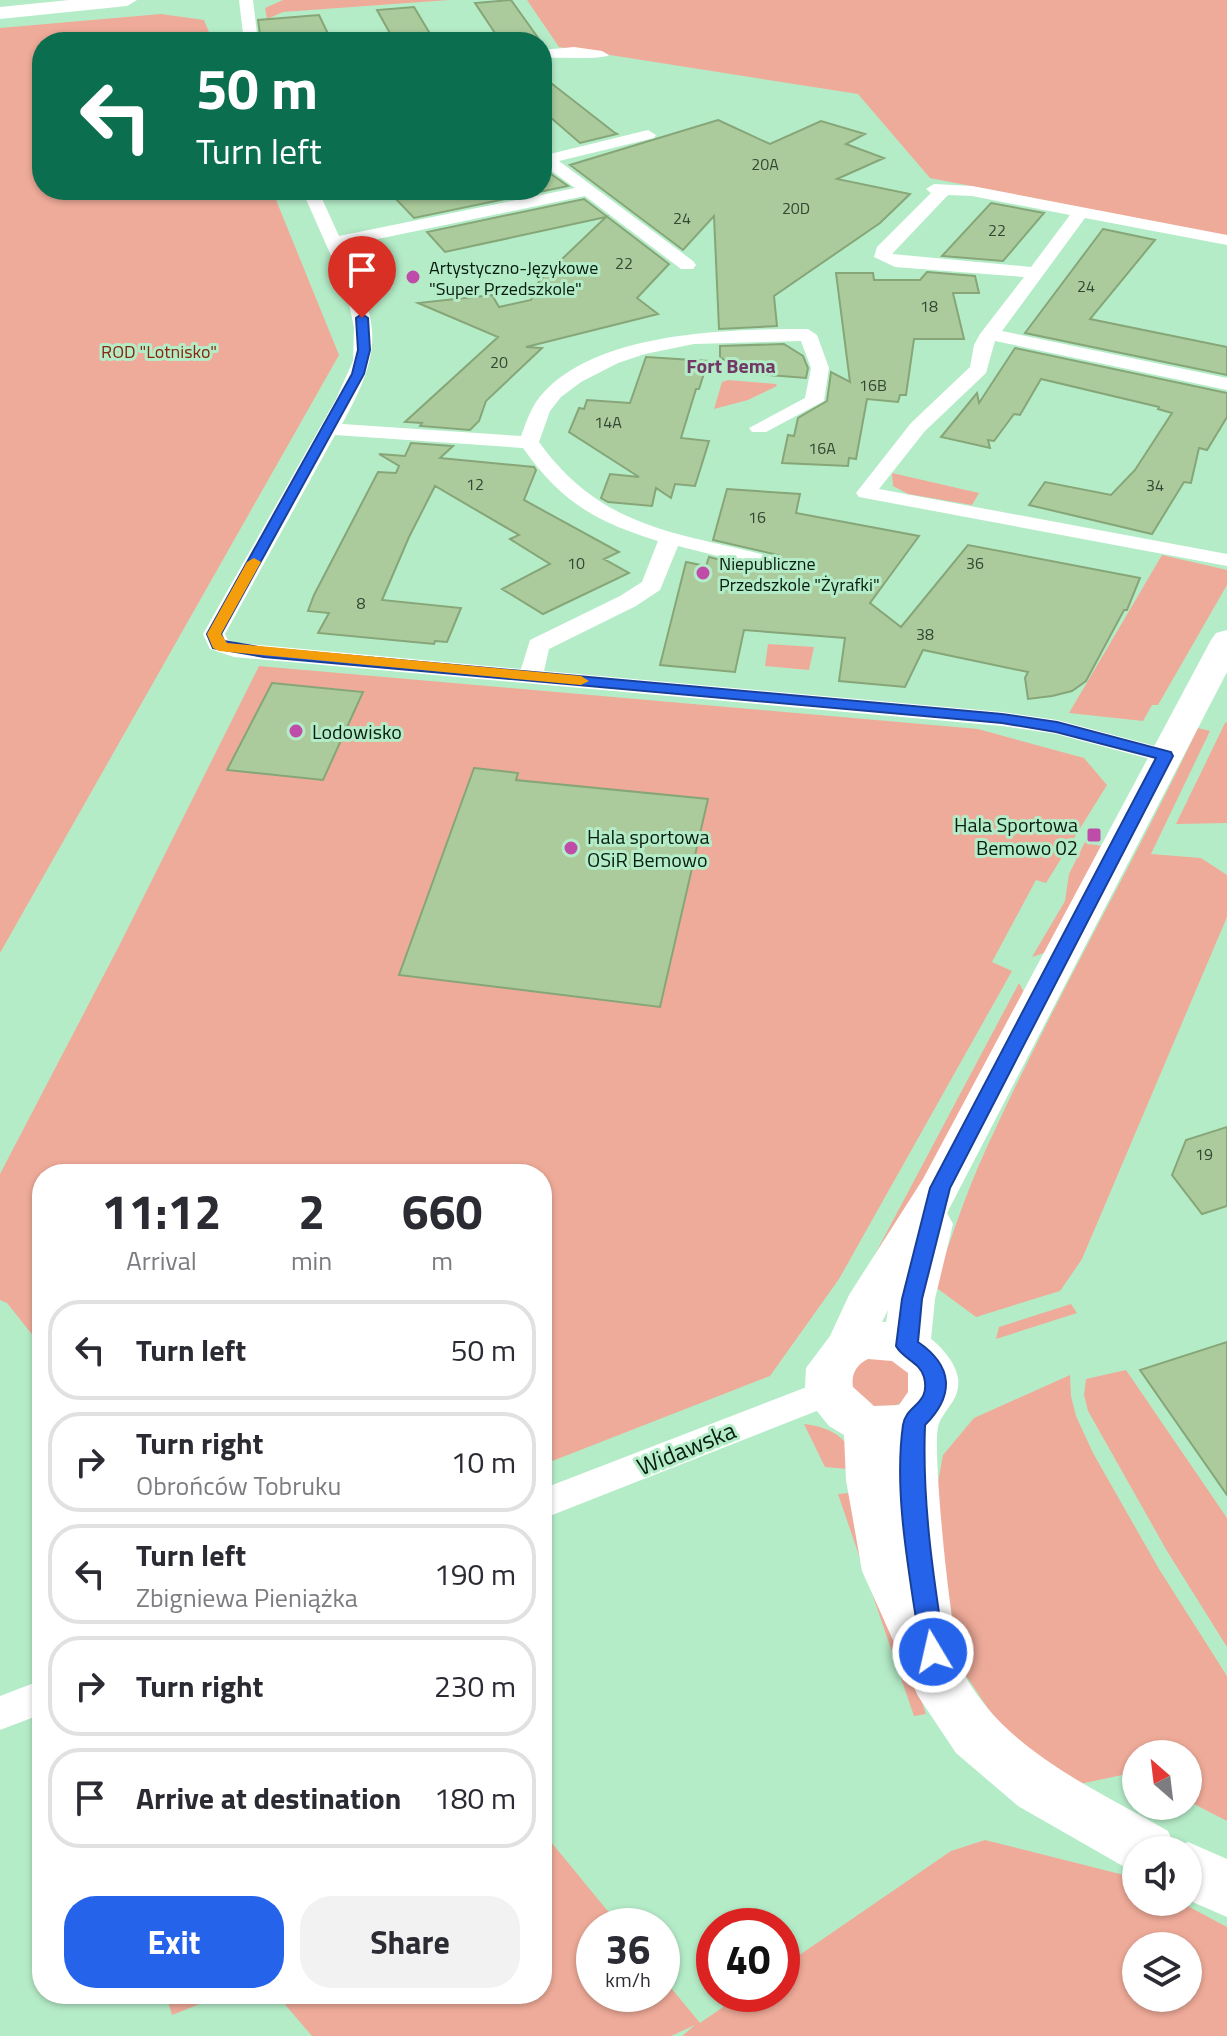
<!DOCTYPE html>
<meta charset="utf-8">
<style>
:root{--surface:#fff;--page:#f2f2f3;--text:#2b2b33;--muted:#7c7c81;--line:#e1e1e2;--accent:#2563eb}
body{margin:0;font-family:"Titillium Web",sans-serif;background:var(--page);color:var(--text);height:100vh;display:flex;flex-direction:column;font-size:30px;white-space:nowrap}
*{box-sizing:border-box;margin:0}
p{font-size:26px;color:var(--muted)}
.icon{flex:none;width:44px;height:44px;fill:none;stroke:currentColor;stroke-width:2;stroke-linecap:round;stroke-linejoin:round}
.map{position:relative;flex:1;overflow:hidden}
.side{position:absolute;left:32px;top:1164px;width:520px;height:840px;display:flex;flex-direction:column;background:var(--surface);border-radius:32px;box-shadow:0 2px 6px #0004}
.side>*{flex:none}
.hud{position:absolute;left:32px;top:32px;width:520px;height:168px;border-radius:32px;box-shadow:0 2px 6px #0004;background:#0b6e4f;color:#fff;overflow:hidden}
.needle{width:52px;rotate:332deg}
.fabs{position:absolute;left:1122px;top:1740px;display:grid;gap:16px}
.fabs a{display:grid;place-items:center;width:80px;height:80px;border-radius:50%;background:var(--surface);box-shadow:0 2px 6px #0004;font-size:40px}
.speed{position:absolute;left:576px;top:1908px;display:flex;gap:16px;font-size:40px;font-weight:700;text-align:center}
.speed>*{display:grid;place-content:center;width:104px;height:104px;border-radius:50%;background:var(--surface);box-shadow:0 2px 6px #0004;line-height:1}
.speed small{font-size:20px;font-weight:400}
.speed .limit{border:12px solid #d22;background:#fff;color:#111}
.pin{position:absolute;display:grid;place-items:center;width:68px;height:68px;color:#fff;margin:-82px -34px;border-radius:50% 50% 50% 0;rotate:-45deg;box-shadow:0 0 8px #0007}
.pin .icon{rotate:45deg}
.me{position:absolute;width:88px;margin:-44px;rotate:351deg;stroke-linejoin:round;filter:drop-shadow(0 0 6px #0008)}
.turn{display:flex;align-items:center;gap:28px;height:168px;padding:0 32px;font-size:36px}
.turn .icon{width:104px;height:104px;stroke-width:2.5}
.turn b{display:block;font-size:56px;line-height:68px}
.eta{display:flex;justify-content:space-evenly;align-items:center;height:136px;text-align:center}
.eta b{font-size:48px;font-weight:700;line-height:56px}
.primary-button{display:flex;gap:16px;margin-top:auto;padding:16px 32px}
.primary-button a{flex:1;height:92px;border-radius:32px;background:var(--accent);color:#fff;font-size:32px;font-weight:700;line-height:92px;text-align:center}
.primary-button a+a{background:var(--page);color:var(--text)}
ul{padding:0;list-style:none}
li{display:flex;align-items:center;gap:24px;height:100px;margin:0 16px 12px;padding:0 16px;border:4px solid var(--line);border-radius:32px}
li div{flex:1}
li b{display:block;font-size:30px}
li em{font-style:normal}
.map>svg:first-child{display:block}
.green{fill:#efab99;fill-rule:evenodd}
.building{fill:#abcb9c;stroke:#86a678;stroke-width:2}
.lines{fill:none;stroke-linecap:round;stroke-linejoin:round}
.street{fill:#fff;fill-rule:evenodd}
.secondary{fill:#fff;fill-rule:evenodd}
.route{fill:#2563eb;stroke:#184099;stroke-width:2}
.slow{fill:#f59e0b}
.poi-dot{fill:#be4ca8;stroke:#b5ecc8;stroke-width:3}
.labels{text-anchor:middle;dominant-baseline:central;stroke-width:6;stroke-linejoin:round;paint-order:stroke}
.number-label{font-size:16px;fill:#314834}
.far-poi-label{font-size:18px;fill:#081d11;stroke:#b5ecc8;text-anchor:start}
.far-park-label{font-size:18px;fill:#86280c;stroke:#b5ecc8}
.far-quarter-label{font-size:20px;font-weight:bold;fill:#723966;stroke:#b5ecc8}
.poi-label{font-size:20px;fill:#081d11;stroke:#b5ecc8;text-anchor:start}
.near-street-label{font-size:24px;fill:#081d11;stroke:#b5ecc8}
</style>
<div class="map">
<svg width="1227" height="2036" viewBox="0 0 1227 2036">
<rect width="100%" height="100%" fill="#b5ecc8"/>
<path class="green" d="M283,0H449L283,12L267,19L265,8Z
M527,0H1227V236L930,178L858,94L559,47Z
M161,14L204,20L213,42H42V190H272L339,355L0,953V28Z
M728,380L776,384L777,386L748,400L714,409L722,382Z
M892,473L979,493L972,505L908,494L893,486Z
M1162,555L1227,570V585L1158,705H1152L1143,721L1069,713Z
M768,644L814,647L809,670L765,666Z
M259,666L978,729L1084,758L1107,785L1046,883L1036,880L992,962L1012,971L839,1279L770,1376L542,1465V1174H42V1347L7,1303L0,1300V1174L119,946Z
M1227,722V823L1176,824L1225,723Z
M1198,728L1210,731L1151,854L1201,858L1227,875V917L1082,1259L1060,1291L976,1317L934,1286C949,1246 962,1204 979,1165C1045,1016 1128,875 1198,728Z
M1085,842L1101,846L1047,952L1032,957L1065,901L1069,874Z
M1019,983L1025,994L945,1145L864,1275Z
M1071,1304L1077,1313L996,1339L999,1327Z
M865,1357L904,1361L916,1393C888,1414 871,1415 850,1384L855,1364Z
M1126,1370L1227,1518V1647L1167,1551L1088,1411L1084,1395L1086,1379Z
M1070,1375L1071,1396L1076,1416L1093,1453L1159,1569L1227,1676V1821L1188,1801V1754H1136V1772L1080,1784L1003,1731L965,1674L939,1611L938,1482L943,1455L974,1418Z
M804,1424C835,1428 850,1439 859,1470L825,1467Z
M861,1492L870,1550L926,1714L914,1716L838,1494Z
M542,1831L620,1926H594V1994H662V1977L700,2023L742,1994H782V1967L951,1851L985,1840L1132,1877L1136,1879V1902H1180L1227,1927V2036H682L695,2025L671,2036H312L276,1994H542ZM1136,1946H1188V1998H1136Z
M166,1994H225L172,2015Z"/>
<path class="building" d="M511,0L541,42H501L475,3Z
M414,7L435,42H399L395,35H391L377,10Z
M319,15L332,42H261L258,20Z
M542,76L615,133L617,134L580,143L542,110Z
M718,120L770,144L821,121L865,134L846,144L884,158L837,179L910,194L880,223L774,296L777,326L719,329L714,216L683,250L570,165Z
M548,172L568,186L414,218L394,197L436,190H542V174Z
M584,199L669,264L637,298L658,314L526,347L542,348L486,401L479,421L470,430L420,426L422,423L405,422L498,337L418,303L492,295L499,307L531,300L539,281L606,217L445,252L427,232Z
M991,203L1044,213L1003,261L942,256Z
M1103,229L1155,240L1090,319L1227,347V375L1025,333Z
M927,272L975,276L979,293H953L964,339H914L906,395H900L898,402L867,399L856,459L849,458L848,466L782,463L788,435L794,436L798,418L827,401L831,372L850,382L836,273H873L874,280H920Z
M784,344L803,356L808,368L806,378L744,373L720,357V346Z
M1015,348L1227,393V417L1207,450L1199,448L1191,483L1184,482L1152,534L1029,505L1045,482L1111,495L1135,470L1172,413L1158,409L1159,407L1041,379L1020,415L1014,414L994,441L988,440L990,448L941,437L977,393L979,403Z
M646,357L708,361L699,389H696L681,438L709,441L695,486L675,484L671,498L656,488L652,506L608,502L601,498L610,474L639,477L569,432L579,408L584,409L587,400L630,403Z
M411,443L453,446L440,458L534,467L536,470L524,500L619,552L604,559L629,573L543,614L502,589L550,564L510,539L519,535L435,486L409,537L382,600L461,608L447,642L435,641L434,644L318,633L329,613L308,611L314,595L378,472L396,473L399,466L379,454L405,456Z
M727,489L800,494L796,513L919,536L870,603L901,627L968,545L1140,578L1127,610H1124L1086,681L1072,691L1052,696L1028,699L1025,678L1028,672L923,650L905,687L839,681L845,638L744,630L735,672L660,665L686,562L706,566L709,557L768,572L783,564L778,555L713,540Z
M272,683L363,692L323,780L227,770Z
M474,768L518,773L516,780L708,799L660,1007L399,975Z
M1227,1127V1206L1202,1214L1172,1175L1186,1140Z
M1227,1342V1495L1140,1370Z"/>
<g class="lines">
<path class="street" d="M239,0H253L258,42H244Z
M574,47L602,51L609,55C603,60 556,57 542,58V50Z
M648,130L656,135L654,138L559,161L693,261L696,265L693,269H681L585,196L344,246C379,325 385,347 342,424L521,436C527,420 532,404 544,392C601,331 731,329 808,329L817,335L829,368L824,401L766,432H752L749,428L805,398L811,368L801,341L694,344L645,354L618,363L581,382L561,397L550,411L539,442C603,531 679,532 777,558L780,563L769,569L678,546L660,590L636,606L549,649L544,671L1002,712L1057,720L1174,751L1177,756L1174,761L1165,763L1056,734L1002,726L234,657L210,649L203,634L336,399L353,361L354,328L350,308L336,267L302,190H318L339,236L575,188L542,164V151L550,154ZM335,435L523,448C561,502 596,522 658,541L642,582L620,596L530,640L521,669L238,643L228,640L225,634Z
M934,184L972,186L1227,235V245L1085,218L1002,331L1227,378V390L995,341L986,373L925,431L879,489L1227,554V566L859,497L856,493L911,423L970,367L974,345L980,334L1024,277L895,267L874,257L877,247L931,193L926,189ZM948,195L972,196L1070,215L1031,267L892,254Z
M830,1378L842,1381L847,1391L842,1401L542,1519V1489Z
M42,1680V1714L0,1730V1696Z"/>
<path class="secondary" d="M69,0H137L127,6L0,19V7Z
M1227,630V672L947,1213L953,1224L935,1299L931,1339C942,1347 956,1364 958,1378C961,1401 942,1410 938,1427C932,1454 952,1652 964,1674C1006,1751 1095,1789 1168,1831L1175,1847L1188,1842L1227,1859V1917L1188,1900V1850H1136V1873L1128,1869L1018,1806L956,1753L918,1696L862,1571L846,1480L844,1435L829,1426L816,1410L805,1387L806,1368L830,1336L849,1295L923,1179L1211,640L1216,633ZM888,1310L886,1322H882ZM868,1359L892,1361L908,1373V1392L899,1405L874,1406L853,1387C851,1374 856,1365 868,1359Z"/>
</g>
<path class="route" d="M362,314L368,318L370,350L364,374L221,634L224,641L264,648L1002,714L1057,722L1171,752L1173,756L950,1188L922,1299L918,1342C953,1366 955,1395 925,1425C922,1501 933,1576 945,1652L942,1660L933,1663L925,1660L921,1652C911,1581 893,1496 903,1425C906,1404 931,1405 924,1377C920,1362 903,1359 896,1346L902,1299L930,1188L1156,758L1056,732L1002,723L264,657L213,648L207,634L352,374L358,350L356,318Z"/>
<path class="slow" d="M254,558L261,562L221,634L227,643L581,676L589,681L581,685L219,651L213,648L207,634L247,562Z"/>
<g class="poi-dot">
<circle cx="413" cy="277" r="8"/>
<circle cx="703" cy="573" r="8"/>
<circle cx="296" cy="731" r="8"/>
<rect x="1086" y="827" width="16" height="16" rx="4"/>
<circle cx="571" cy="848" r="8"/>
</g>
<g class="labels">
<g class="number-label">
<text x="765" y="164">20A</text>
<text x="796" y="208">20D</text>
<text x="682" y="218">24</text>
<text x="997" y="230">22</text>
<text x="624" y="263">22</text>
<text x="1086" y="286">24</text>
<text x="929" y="306">18</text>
<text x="499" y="362">20</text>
<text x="873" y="385">16B</text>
<text x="608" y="422">14A</text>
<text x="822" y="448">16A</text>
<text x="475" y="484">12</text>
<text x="1155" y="485">34</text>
<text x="757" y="517">16</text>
<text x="576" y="563">10</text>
<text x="975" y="563">36</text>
<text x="361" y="603">8</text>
<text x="925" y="634">38</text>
<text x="1204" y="1154">19</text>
</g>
<g class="far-poi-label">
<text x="429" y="267">Artystyczno-Językowe<tspan x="429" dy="21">"Super Przedszkole"</tspan></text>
<text x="719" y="563">Niepubliczne<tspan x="719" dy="21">Przedszkole "Żyrafki"</tspan></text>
</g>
<g class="far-park-label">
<text x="159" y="351">ROD "Lotnisko"</text>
</g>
<g class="far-quarter-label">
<text x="731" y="365">Fort Bema</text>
</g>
<g class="poi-label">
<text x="312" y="731">Lodowisko</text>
<text x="1078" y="824" text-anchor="end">Hala Sportowa<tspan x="1078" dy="23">Bemowo 02</tspan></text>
<text x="587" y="836">Hala sportowa<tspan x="587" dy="23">OSiR Bemowo</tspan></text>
</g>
<g class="near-street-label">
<text transform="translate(686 1448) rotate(-22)">Widawska</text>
</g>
</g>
</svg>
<div class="fabs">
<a><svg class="needle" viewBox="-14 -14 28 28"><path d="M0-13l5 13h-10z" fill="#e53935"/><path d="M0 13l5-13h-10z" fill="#7c7c81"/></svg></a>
<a><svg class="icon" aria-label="sound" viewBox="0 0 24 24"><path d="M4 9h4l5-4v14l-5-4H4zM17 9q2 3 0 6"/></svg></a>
<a><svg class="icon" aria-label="layers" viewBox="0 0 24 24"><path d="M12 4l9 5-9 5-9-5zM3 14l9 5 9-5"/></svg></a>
</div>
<div class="speed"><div>36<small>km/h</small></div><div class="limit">40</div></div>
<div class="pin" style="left:362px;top:318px;background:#d93025"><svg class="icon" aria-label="arrive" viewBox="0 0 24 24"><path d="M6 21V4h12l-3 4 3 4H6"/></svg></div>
<svg class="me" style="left:933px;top:1652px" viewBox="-20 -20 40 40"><circle r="17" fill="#2563eb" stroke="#fff" stroke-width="3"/><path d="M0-11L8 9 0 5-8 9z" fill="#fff"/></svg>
<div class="hud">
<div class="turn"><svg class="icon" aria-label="left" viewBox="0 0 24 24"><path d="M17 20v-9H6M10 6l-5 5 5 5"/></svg><div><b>50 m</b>Turn left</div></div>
</div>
<section class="side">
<div class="eta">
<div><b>11:12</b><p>Arrival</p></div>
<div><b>2</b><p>min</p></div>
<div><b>660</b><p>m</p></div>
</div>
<ul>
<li><svg class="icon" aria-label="left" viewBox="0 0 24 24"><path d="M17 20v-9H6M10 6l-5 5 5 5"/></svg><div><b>Turn left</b></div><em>50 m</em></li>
<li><svg class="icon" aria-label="right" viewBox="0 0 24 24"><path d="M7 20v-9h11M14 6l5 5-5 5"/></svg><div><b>Turn right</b><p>Obrońców Tobruku</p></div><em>10 m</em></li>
<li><svg class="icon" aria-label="left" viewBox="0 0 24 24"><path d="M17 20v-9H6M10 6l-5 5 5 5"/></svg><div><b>Turn left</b><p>Zbigniewa Pieniążka</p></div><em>190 m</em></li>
<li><svg class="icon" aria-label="right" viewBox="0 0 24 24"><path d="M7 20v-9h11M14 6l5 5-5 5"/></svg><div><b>Turn right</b></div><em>230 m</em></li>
<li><svg class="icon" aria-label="arrive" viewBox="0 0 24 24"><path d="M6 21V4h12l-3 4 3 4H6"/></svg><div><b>Arrive at destination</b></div><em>180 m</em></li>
</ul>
<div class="primary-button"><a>Exit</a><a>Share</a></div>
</section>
</div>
